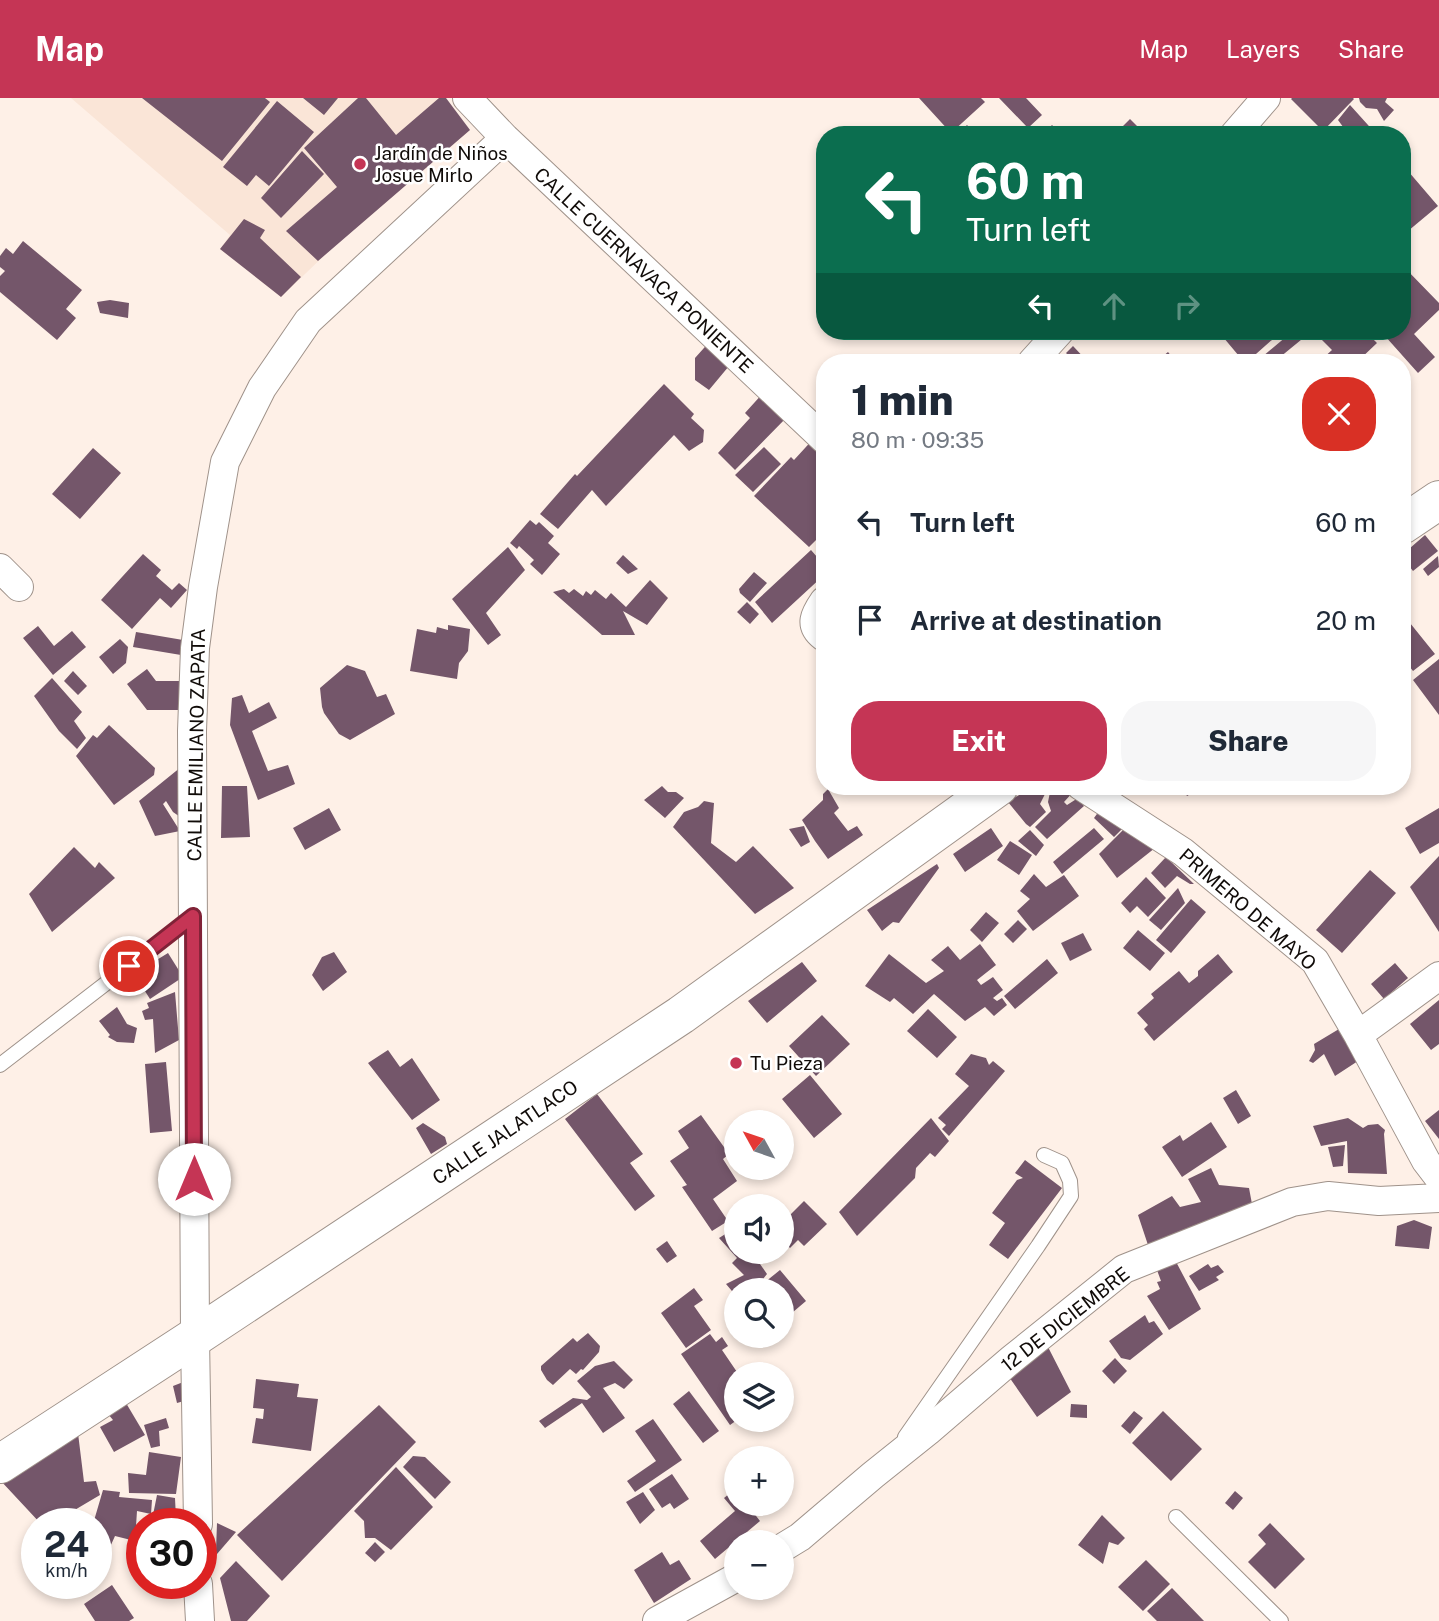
<!DOCTYPE html>
<meta charset="utf-8">
<style>
:root{--surface:#fff;--page:#f6f6f7;--text:#1f2937;--muted:#747a83;--accent:#c53555}
body{margin:0;font-family:"Public Sans",sans-serif;background:var(--page);color:var(--text);height:100vh;display:flex;flex-direction:column;font-size:26px;white-space:nowrap}
*{box-sizing:border-box;margin:0}
p{font-size:23px;color:var(--muted)}
.icon{flex:none;width:38px;height:38px;fill:none;stroke:currentColor;stroke-width:2;stroke-linecap:round;stroke-linejoin:round}
.map{position:relative;flex:1;overflow:hidden}
.sheet{position:absolute;left:816px;top:256px;width:595px;height:441px;display:flex;flex-direction:column;background:var(--surface);border-radius:28px;box-shadow:0 4px 10px #0003}
.sheet>*{flex:none}
.banner{position:absolute;left:816px;top:28px;width:595px;height:214px;border-radius:28px;box-shadow:0 4px 10px #0003;background:#0b6e4f;color:#fff;overflow:hidden}
.needle{width:46px;rotate:310deg}
.tools{position:absolute;left:724px;top:1012px;display:grid;gap:14px}
.tools a{display:grid;place-items:center;width:70px;height:70px;border-radius:50%;background:var(--surface);box-shadow:0 4px 10px #0003;font-size:35px}
.speed{position:absolute;left:21px;top:1410px;display:flex;gap:14px;font-size:35px;font-weight:700;text-align:center}
.speed>*{display:grid;place-content:center;width:91px;height:91px;border-radius:50%;background:var(--surface);box-shadow:0 4px 10px #0003;line-height:1}
.speed small{font-size:18px;font-weight:400}
.speed .limit{border:10px solid #d22;background:#fff;color:#111}
.pin{position:absolute;display:grid;place-items:center;width:60px;height:60px;color:#fff;margin:-30px;border:4px solid #fff;border-radius:50%;box-shadow:0 2px 7px #0007}
.me{position:absolute;width:77px;margin:-38px;rotate:0deg;stroke-linejoin:round;filter:drop-shadow(0 0 5px #0008)}
.turn{display:flex;align-items:center;gap:24px;height:147px;padding:0 35px;font-size:32px}
.turn .icon{width:91px;height:91px;stroke-width:2.5}
.turn b{display:block;font-size:49px;line-height:60px}
.lanes{display:flex;align-items:center;height:66px;padding:0 35px;background:#0003;justify-content:center;gap:35px;direction:ltr}
.lanes .off{opacity:.35}
.round{display:grid;place-items:center;flex:none;width:74px;height:74px;border-radius:28px;background:var(--page)}
.head{display:flex;align-items:center;justify-content:space-between;height:119px;padding:0 35px}
h1{font-size:42px;font-weight:800;line-height:52px}
.button{display:flex;gap:14px;margin-top:auto;padding:14px 35px}
.button a{flex:1;height:80px;border-radius:28px;background:var(--accent);color:#fff;font-size:28px;font-weight:800;line-height:80px;text-align:center}
.button a+a{background:var(--page);color:var(--text)}
ul{padding:0;list-style:none}
li{display:flex;align-items:center;gap:21px;height:98px;padding:0 35px}
li div{flex:1}
li b{display:block;font-size:26px}
li em{font-style:normal}
header{display:flex;align-items:center;gap:42px;box-sizing:border-box;height:98px;padding:0 35px;background:var(--accent);color:#fff}
header strong{font-size:33px}
nav{display:flex;gap:38px;margin-inline-start:auto;font-size:24px}
.map>svg:first-child{display:block}
.built{fill:#fae5d7}
.building{fill:#74566a}
.lines{fill:none;stroke-linecap:round;stroke-linejoin:round}
.service-casing{stroke:#9f928a;stroke-width:16}
.minor-casing{stroke:#9f928a;stroke-width:30}
.secondary-casing{stroke:#9f928a;stroke-width:40}
.service{stroke:#fff;stroke-width:14}
.minor{stroke:#fff;stroke-width:28}
.secondary{stroke:#fff;stroke-width:38}
.route-casing{stroke:#802237;stroke-width:18}
.route{stroke:#c53555;stroke-width:12}
.poi-dot{fill:#c53555;stroke:#fff;stroke-width:2.5}
.labels{text-anchor:middle;dominant-baseline:central;stroke-width:5;stroke-linejoin:round;paint-order:stroke}
.poi-label{font-size:19px;fill:#100b08;stroke:#fff;text-anchor:start}
.street-label{font-size:19px;fill:#100b08;stroke:#fff}
</style>
<header>
<strong>Map</strong>
<nav><a>Map</a><a>Layers</a><a>Share</a></nav>
</header>
<div class="map">
<svg width="1439" height="1523" viewBox="0 0 1439 1523">
<rect width="100%" height="100%" fill="#fef0e7"/>
<path class="built" d="M71,0H446L470,32L330,152L281,199L220,151L230,137Z"/>
<path class="building" d="M142,0H265L270,4L222,63Z
M303,0H338L324,17Z
M358,0H366L396,37L439,0H446L470,32L318,163L286,133L337,89L304,50Z
M919,0H981L985,4L951,35Z
M999,0H1026L1042,17L1028,30Z
M1292,0H1353L1354,1L1323,33L1291,1Z
M1359,0H1387L1385,4L1394,12L1384,23L1377,11L1366,10L1360,4Z
M277,3L314,34L269,88L256,77L247,88L223,69Z
M1350,7L1377,37H1349L1338,22Z
M1130,21L1146,37H1119L1117,34Z
M967,27L976,37H957Z
M1052,27L1062,37H1042Z
M302,53L324,76L281,120L261,100Z
M1402,66L1438,108L1402,138Z
M244,121L265,132L260,140L301,179L281,199L220,151Z
M23,143L82,192L66,211L76,220L57,242L0,194V178L5,173L0,169V158L6,150L13,156Z
M1404,169L1439,205V212L1414,236L1435,259L1418,275L1385,238L1390,233H1402V222L1411,213L1402,204V172Z
M110,202L129,205L128,220L100,215L97,204Z
M1218,233H1241L1243,235L1247,233H1282L1247,264H1244Z
M1293,233H1303L1307,237L1274,264H1256Z
M1313,233H1365L1377,245L1357,264H1350L1344,259L1339,264H1323L1321,262L1332,252Z
M712,241L734,262L709,292L695,282V260Z
M1073,248L1088,264H1075L1066,255Z
M1168,254L1176,264H1156Z
M664,286L694,316L691,320L704,332L703,344L689,353L674,337L606,408L592,392L558,431L540,416L575,376L577,378Z
M765,293L788,318L735,372L718,355L750,320L745,315Z
M816,338L824,354L823,356L824,357V434L809,449L754,398L791,359L794,362Z
M764,349L781,366L753,394L735,377Z
M93,350L121,375L80,421L52,396Z
M530,422L536,427L539,424L554,438L548,445L560,456L542,477L530,466L534,462L519,448L517,451L510,445Z
M1425,437L1438,453L1413,473L1402,459V457Z
M508,449L525,472L486,515L501,537L488,547L452,501Z
M811,452L824,467V477L772,525L755,504Z
M143,456L161,472L156,478L172,492L179,485L187,492L171,510L160,500L132,531L101,502Z
M623,457L638,471L628,476L616,465Z
M1438,458L1439,469L1428,478L1423,471Z
M754,474L767,485L750,504L740,495L739,491Z
M650,482L668,500L647,527L623,513L635,537H602L553,494L564,491L569,495L574,491L583,498L586,493L591,497L595,492L606,501L611,495L626,509Z
M747,504L759,516L750,526L737,514Z
M1410,525L1435,556L1413,573L1402,559V532Z
M448,527L470,531L468,553L459,565L457,581L410,573L417,531L436,535L437,529L448,532Z
M38,528L54,548L72,533L86,549L53,577L23,540Z
M136,534L183,542L181,557L133,549Z
M120,541L128,549L126,565L113,576L99,559Z
M1439,561V617L1413,582Z
M347,567L365,573L377,599L386,596L395,616L350,642L339,636L324,615L322,609L320,590Z
M147,571L156,583H182V612H147L127,586Z
M73,573L87,588L78,597L64,583Z
M52,580L82,614L74,623L86,640L77,651L59,633L34,598Z
M242,597L249,615L269,604L277,620L252,633L268,673L288,667L295,686L258,702L230,627L232,600Z
M109,627L155,670L154,677L114,707L76,658L93,637L97,640Z
M181,669L183,721L173,714L166,703L163,706L180,733L155,738L139,703Z
M222,688H247L250,739L221,740Z
M662,688L668,694H676L684,700L665,720L644,702Z
M1033,688H1068L1074,693L1064,704L1067,707L1078,700L1084,708L1047,741L1035,729L1051,713L1048,704L1050,694L1049,688L1040,706L1046,714L1030,729L1026,726L1008,704Z
M1181,688H1205L1187,698Z
M828,691L839,710L834,715L848,733L857,728L863,737L828,761L815,743L802,722L823,702V696Z
M704,703L714,705L711,745L736,764L753,748L794,790L755,816L673,729L684,714L698,709Z
M1102,709L1124,729L1114,739L1094,720Z
M329,710L341,732L305,752L293,730Z
M1439,710V745L1420,756L1405,730Z
M804,728L810,744L801,749L789,731Z
M1127,728L1155,750L1117,780L1099,756Z
M991,730L1003,748L965,774L953,756Z
M1094,730L1104,741L1062,776L1053,764Z
M1030,732L1044,747L1036,758L1018,743Z
M1010,743L1032,757L1019,777L997,762Z
M74,749L95,770L99,764L115,780L52,834L29,796Z
M1439,758V834L1410,789Z
M1166,759L1194,786H1190L1177,778L1165,790L1151,775Z
M937,766L939,770L899,825L893,824L882,833L867,812Z
M1370,772L1396,795L1342,855L1316,832Z
M1034,776L1046,789L1064,777L1079,798L1033,833L1017,813L1030,801L1020,793Z
M1146,779L1166,800L1148,819L1137,808L1130,815L1121,805Z
M1178,790L1185,805L1161,832L1149,822Z
M1191,801L1206,814L1171,855L1156,842Z
M986,814L999,825L982,844L970,832Z
M1018,822L1027,831L1013,845L1004,836Z
M1138,832L1165,855L1150,873L1123,850Z
M1083,835L1092,852L1070,863L1061,845Z
M980,846L996,867L977,882L981,887L993,879L1003,892L993,900L997,903L1002,900L1007,907L994,918L985,909L965,923L934,896L913,916L894,900L890,904L865,888L889,856L926,885L944,873L931,862L948,848L960,862Z
M334,854L347,874L323,893L312,877L322,859Z
M168,855L183,879L150,901L134,876Z
M1218,856L1233,874L1154,943L1144,931L1148,927L1137,915L1154,900L1151,896L1179,873L1189,885L1198,878V873Z
M1047,861L1058,875L1015,911L1004,898Z
M802,864L817,883L767,925L748,903Z
M1395,865L1408,880L1384,901L1371,886Z
M175,894L179,942L155,955L153,921L145,922L142,913L149,910L147,905Z
M1439,902V946L1431,952L1410,926Z
M117,909L127,926L137,930L134,945L117,944L108,939L110,937L99,923Z
M928,911L957,939L937,960L907,933Z
M822,917L850,946L816,978L789,948Z
M1344,928L1358,963L1335,978L1324,956L1313,965L1309,963L1315,952L1314,946Z
M388,952L400,969L412,960L440,1002L412,1022L368,965Z
M971,956L986,960L989,967L993,963L1005,973L949,1038L942,1031L946,1027L938,1020L969,988L955,976Z
M166,964L172,1033L150,1035L145,966Z
M810,977L842,1016L814,1040L782,1001Z
M1236,992L1251,1018L1238,1026L1223,1000Z
M597,996L643,1056L630,1065L655,1098L635,1113L565,1021Z
M1439,1012V1041L1425,1023Z
M701,1017L729,1056L723,1061L737,1083L713,1101L728,1123L712,1133L682,1089L687,1087L670,1063L689,1050L678,1033Z
M931,1020L949,1043L935,1059L930,1055L916,1070L915,1080L857,1138L839,1114Z
M1348,1020L1363,1030L1368,1027L1378,1026L1385,1032L1384,1036L1387,1076L1348,1075L1347,1043L1321,1048L1313,1028Z
M1211,1024L1227,1049L1182,1079L1162,1049L1180,1037L1183,1043Z
M423,1025L445,1039L447,1046L431,1056L416,1030Z
M1345,1047L1343,1068L1333,1069L1328,1049Z
M1025,1062L1062,1090L1008,1161L989,1147L1005,1125L992,1115L1017,1082L1023,1080L1015,1075Z
M1211,1070L1219,1087L1249,1090L1252,1106L1149,1150L1138,1117L1172,1098L1180,1109L1201,1104L1188,1081Z
M804,1103L827,1126L804,1148L798,1142L790,1150L782,1142V1139L789,1132L782,1125Z
M1414,1122L1432,1129L1429,1151L1395,1148L1397,1128Z
M735,1130L737,1133V1153H751L767,1176L754,1192H737V1199L726,1186L744,1177L732,1165L737,1160L719,1140Z
M667,1143L677,1158L667,1165L656,1151Z
M1174,1160L1201,1211L1169,1232L1147,1198L1160,1191L1157,1184L1161,1183L1154,1164Z
M1208,1166L1211,1170L1218,1167L1224,1174L1216,1179L1219,1182L1199,1193L1189,1178Z
M780,1172L806,1203L786,1220L782,1216V1192H762L760,1188Z
M694,1190L703,1202L694,1208L711,1232L686,1250L661,1215Z
M1145,1217L1149,1225L1154,1223L1163,1236L1130,1262L1121,1260L1109,1243Z
M588,1235L600,1248L599,1254L583,1272L581,1271L576,1276L570,1271L553,1287L547,1282L541,1272V1268L573,1240L577,1244Z
M710,1236L716,1244L722,1239L728,1248L722,1252L737,1274V1322L730,1327L681,1256Z
M1048,1249L1071,1294L1037,1319L1007,1276Z
M1115,1260L1127,1273L1114,1286L1102,1273Z
M614,1263L633,1282L624,1291L615,1285L603,1290L625,1320L603,1335L582,1305L545,1330L539,1323L573,1300L587,1302L591,1299L577,1283L595,1268Z
M191,1281L184,1303L177,1305L173,1288Z
M256,1281L299,1286L297,1299L318,1301L311,1353L252,1345L256,1320L263,1321L264,1311L253,1310Z
M689,1293L719,1333L703,1345L673,1306Z
M126,1305L145,1337L114,1354L100,1329L113,1322L108,1316Z
M1071,1306L1087,1307V1320L1070,1319Z
M379,1307L416,1344L282,1483L237,1437Z
M1134,1313L1143,1320L1130,1336L1121,1328Z
M1163,1313L1202,1351L1171,1383L1132,1345Z
M166,1320L169,1330L159,1333L160,1348L151,1350L144,1327Z
M653,1321L682,1362L635,1394L627,1383L656,1363L635,1333Z
M77,1327L84,1384L96,1383L100,1397L51,1426H41L0,1382Z
M149,1354L181,1359L176,1396L129,1395L128,1375L146,1377Z
M413,1358L425,1359L451,1384L435,1401L403,1369Z
M396,1369L433,1409L391,1452L375,1440H365L364,1423L354,1413Z
M672,1376L689,1401L674,1411L670,1405L662,1410L649,1391Z
M737,1384V1405H746L760,1423L715,1461L700,1443L735,1413L724,1400L735,1391L732,1388Z
M103,1392L120,1394L119,1399L152,1402L151,1416L137,1413L135,1443L115,1438L110,1449L96,1442V1426H93Z
M1235,1393L1243,1400L1233,1412L1225,1405Z
M643,1394L655,1412L640,1426L626,1404Z
M157,1397L175,1400L176,1421L153,1417Z
M1102,1417L1125,1440L1118,1447L1109,1444L1103,1466L1078,1447Z
M217,1425L236,1434L217,1456L216,1453Z
M1270,1425L1305,1461L1275,1491L1248,1464L1266,1446L1258,1437Z
M375,1444L385,1454L375,1464L365,1455Z
M662,1454L670,1467L679,1462L691,1481L654,1505L634,1472Z
M1146,1462L1170,1486L1143,1513L1118,1489Z
M236,1463L270,1498L247,1523H231L220,1480Z
M112,1487L134,1520L129,1523H95L84,1506Z
M1172,1490L1204,1523H1157L1147,1513Z"/>
<g class="lines">
<g class="service-casing">
<path id="service" d="M0,967L192,819
M905,1339L1038,1148L1071,1098L1070,1083L1062,1065L1044,1057
M1176,1419L1281,1523"/>
</g>
<g class="minor-casing">
<path id="minor" d="M467,0L505,40L824,341
M1234,37L1266,0
M1032,264L1060,233
M0,470L19,489
M824,503C815,516 808,527 824,539
M1081,688L1183,754L1315,863L1358,937L1426,1063L1439,1080
M1358,937L1439,878
M198,1426L195,1239L192,633L195,550L203,489L225,364L262,290L308,223L505,40
M782,1450L800,1439L873,1377L928,1333L1012,1261L1124,1171L1292,1104L1328,1098L1379,1103L1439,1100
M198,1486L200,1523
M657,1523L737,1479"/>
</g>
<g class="secondary-casing">
<path id="secondary" d="M1402,427L1439,402
M0,1366L195,1239L681,917L999,688"/>
</g>
<use href="#service" class="service"/>
<use href="#minor" class="minor"/>
<use href="#secondary" class="secondary"/>
</g>
<g class="lines">
<g class="route-casing">
<path id="route" d="M129,868L193,818L194,1081"/>
</g>
<use href="#route" class="route"/>
</g>
<g class="poi-dot">
<circle cx="360" cy="66" r="7"/>
<circle cx="736" cy="965" r="7"/>
</g>
<g class="labels">
<g class="poi-label">
<text x="374" y="55">Jardín de Niños<tspan x="374" dy="22">Josue Mirlo</tspan></text>
<text x="750" y="965">Tu Pieza</text>
</g>
<g class="street-label">
<text transform="translate(644 172) rotate(43)">CALLE CUERNAVACA PONIENTE</text>
<text transform="translate(196 647) rotate(-89)">CALLE EMILIANO ZAPATA</text>
<text transform="translate(1248 811) rotate(41)">PRIMERO DE MAYO</text>
<text transform="translate(505 1034) rotate(-34)">CALLE JALATLACO</text>
<text transform="translate(1065 1221) rotate(-38)">12 DE DICIEMBRE</text>
</g>
</g>
</svg>
<div class="tools">
<a><svg class="needle" viewBox="-14 -14 28 28"><path d="M0-13l5 13h-10z" fill="#e53935"/><path d="M0 13l5-13h-10z" fill="#747a83"/></svg></a>
<a><svg class="icon" aria-label="sound" viewBox="0 0 24 24"><path d="M4 9h4l5-4v14l-5-4H4zM17 9q2 3 0 6"/></svg></a>
<a><svg class="icon" aria-label="search" viewBox="0 0 24 24"><circle cx="10" cy="10" r="6"/><path d="M15 15l6 6"/></svg></a>
<a><svg class="icon" aria-label="layers" viewBox="0 0 24 24"><path d="M12 4l9 5-9 5-9-5zM3 14l9 5 9-5"/></svg></a>
<a>+</a>
<a>−</a>
</div>
<div class="speed"><div>24<small>km/h</small></div><div class="limit">30</div></div>
<div class="pin" style="left:129px;top:868px;background:#d93025"><svg class="icon" aria-label="arrive" viewBox="0 0 24 24"><path d="M6 21V4h12l-3 4 3 4H6"/></svg></div>
<svg class="me" style="left:194px;top:1081px" viewBox="-20 -20 40 40"><circle r="19" fill="#fff"/><path d="M0-13L10 11 0 6-10 11z" fill="#c53555"/></svg>
<div class="banner">
<div class="turn"><svg class="icon" aria-label="left" viewBox="0 0 24 24"><path d="M17 20v-9H6M10 6l-5 5 5 5"/></svg><div><b>60 m</b>Turn left</div></div>
<div class="lanes"><svg class="icon" aria-label="left" viewBox="0 0 24 24"><path d="M17 20v-9H6M10 6l-5 5 5 5"/></svg><svg class="icon off" aria-label="ahead" viewBox="0 0 24 24"><path d="M12 20V5M6 11l6-6 6 6"/></svg><svg class="icon off" aria-label="right" viewBox="0 0 24 24"><path d="M7 20v-9h11M14 6l5 5-5 5"/></svg></div>
</div>
<section class="sheet">
<div class="head"><div><h1>1 min</h1><p>80 m · 09:35</p></div><a class="round" style="background:#d93025;color:#fff"><svg class="icon" aria-label="close" viewBox="0 0 24 24"><path d="M6 6l12 12M18 6L6 18"/></svg></a></div>
<ul>
<li><svg class="icon" aria-label="left" viewBox="0 0 24 24"><path d="M17 20v-9H6M10 6l-5 5 5 5"/></svg><div><b>Turn left</b></div><em>60 m</em></li>
<li><svg class="icon" aria-label="arrive" viewBox="0 0 24 24"><path d="M6 21V4h12l-3 4 3 4H6"/></svg><div><b>Arrive at destination</b></div><em>20 m</em></li>
</ul>
<div class="button"><a>Exit</a><a>Share</a></div>
</section>
</div>
